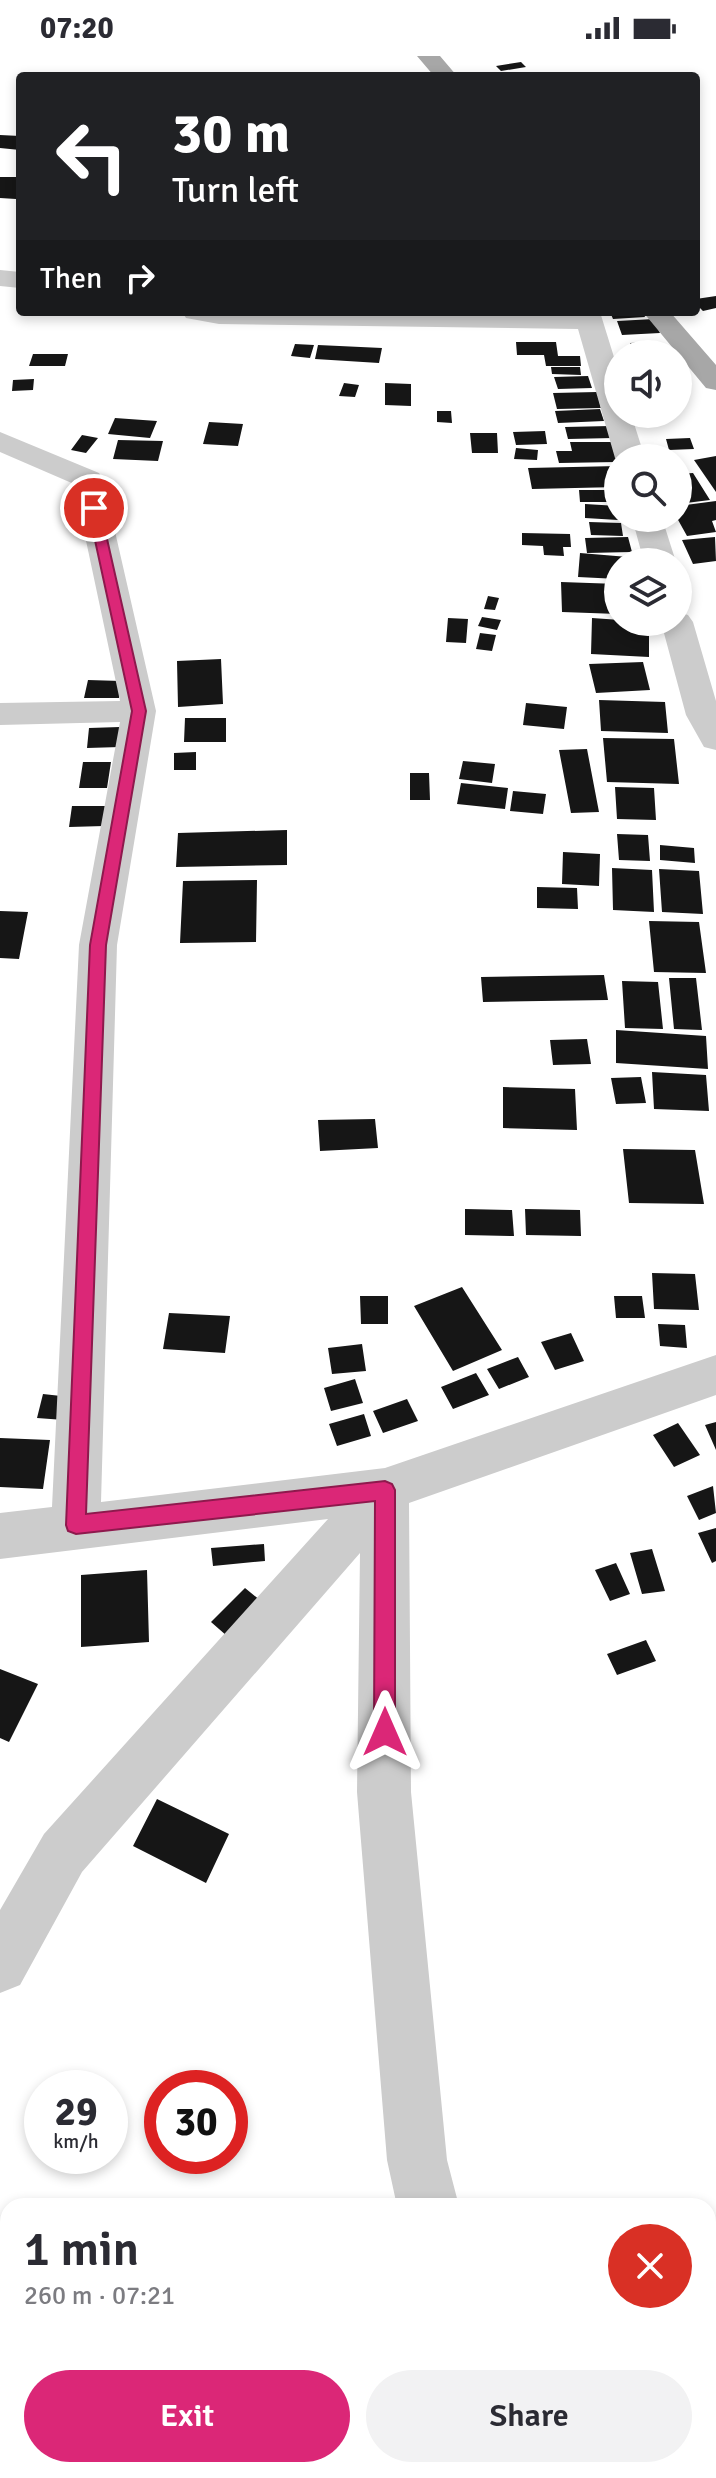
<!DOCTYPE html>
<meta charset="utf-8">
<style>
:root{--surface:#fff;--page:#f2f2f3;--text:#2b2b33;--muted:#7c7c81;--accent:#db2777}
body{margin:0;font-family:Signika,sans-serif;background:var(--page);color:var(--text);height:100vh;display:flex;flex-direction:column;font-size:30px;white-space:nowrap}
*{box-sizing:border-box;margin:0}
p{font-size:26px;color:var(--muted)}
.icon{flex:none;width:44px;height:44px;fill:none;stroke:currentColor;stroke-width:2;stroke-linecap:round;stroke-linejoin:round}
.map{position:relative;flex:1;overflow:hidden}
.sheet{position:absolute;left:0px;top:2142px;width:716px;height:280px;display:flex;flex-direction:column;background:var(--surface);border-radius:24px 24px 0 0;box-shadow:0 4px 12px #0003}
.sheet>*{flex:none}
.banner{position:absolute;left:16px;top:16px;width:684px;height:244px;border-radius:8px;box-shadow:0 4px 12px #0003;background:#202124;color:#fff;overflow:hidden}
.fabs{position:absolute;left:604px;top:284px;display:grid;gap:16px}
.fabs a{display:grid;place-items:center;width:88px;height:88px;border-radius:50%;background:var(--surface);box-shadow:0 4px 12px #0003;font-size:40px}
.speed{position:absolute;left:24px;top:2014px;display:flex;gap:16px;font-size:40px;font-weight:700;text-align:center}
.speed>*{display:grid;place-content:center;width:104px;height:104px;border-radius:50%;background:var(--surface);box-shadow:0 4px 12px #0003;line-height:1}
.speed small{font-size:20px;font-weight:400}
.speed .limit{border:12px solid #d22;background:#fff;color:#111}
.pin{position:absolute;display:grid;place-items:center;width:68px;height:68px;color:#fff;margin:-34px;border:4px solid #fff;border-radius:50%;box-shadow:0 2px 8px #0007}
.me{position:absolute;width:88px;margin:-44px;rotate:0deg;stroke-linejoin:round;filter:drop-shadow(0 0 6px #0008)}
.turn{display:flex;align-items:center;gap:28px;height:168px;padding:0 24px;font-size:36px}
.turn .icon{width:104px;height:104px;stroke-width:2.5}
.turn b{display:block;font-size:56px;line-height:68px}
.then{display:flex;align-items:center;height:76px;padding:0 24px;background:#0003;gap:16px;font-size:30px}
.round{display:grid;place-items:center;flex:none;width:84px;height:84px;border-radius:42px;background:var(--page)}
.headline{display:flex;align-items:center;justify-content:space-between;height:136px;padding:0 24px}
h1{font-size:48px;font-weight:600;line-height:60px}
.button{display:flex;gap:16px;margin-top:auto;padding:16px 24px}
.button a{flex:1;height:92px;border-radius:48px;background:var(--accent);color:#fff;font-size:32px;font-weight:600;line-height:92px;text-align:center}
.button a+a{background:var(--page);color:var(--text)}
.status{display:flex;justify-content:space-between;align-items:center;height:56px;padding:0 40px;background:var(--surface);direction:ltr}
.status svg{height:22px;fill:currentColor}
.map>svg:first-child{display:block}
.building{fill:#161616}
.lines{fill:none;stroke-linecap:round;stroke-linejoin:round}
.minor{fill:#ccc;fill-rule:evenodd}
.major{fill:#a7a7a7;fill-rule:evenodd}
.route{fill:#db2777;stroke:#8e194d;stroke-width:2}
</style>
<div class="status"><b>07:20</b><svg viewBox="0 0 49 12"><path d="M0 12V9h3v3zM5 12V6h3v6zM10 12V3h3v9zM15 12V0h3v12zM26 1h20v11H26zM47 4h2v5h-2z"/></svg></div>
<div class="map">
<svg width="716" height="2422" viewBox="0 0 716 2422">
<rect width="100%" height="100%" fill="#fff"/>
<path class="building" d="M521,6L526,11L501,15L496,10Z
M0,79L20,80V94L0,92Z
M0,121H20L16,143L0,142Z
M716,240V252L703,255L696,248V243Z
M610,256H643L645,261L613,263Z
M654,263L660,277L622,279L617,265Z
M516,286H556L558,300H580L581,310H546L544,299H517Z
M650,286L654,296L633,297L630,287Z
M295,288L314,289L310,302L291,300Z
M318,289L382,292L379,307L315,303Z
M33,298H68L65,310H29Z
M551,311H580L581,319L552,318Z
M588,320L592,332L558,333L554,321Z
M34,323L33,334L12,335L13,324Z
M344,327L359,329L355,341L339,340Z
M385,327L411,328V350L385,349Z
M597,336L601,352L557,353L553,337Z
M600,353L604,365L558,367L555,355Z
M437,355H451L452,367L437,366Z
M115,362L157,365L150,382L108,378Z
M209,366L243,368L238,390L203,388Z
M610,370L613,382L568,383L565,371Z
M545,375L547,388L516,389L513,376Z
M470,377H497L498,397H472Z
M82,379L98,382L86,397L71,394Z
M690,382L694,393L669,394L666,383Z
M118,384L163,385L158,405L113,403Z
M570,386H613L617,406L559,407L556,395H572Z
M516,392L538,394L537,404L514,403Z
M716,400V436L694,404Z
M618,410V431L532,433L528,412Z
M693,417L710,444L678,448V418Z
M579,434H607L609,446H580Z
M716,445V464L712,465L716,476L687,480L677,462L678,450Z
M585,448L618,450V464L585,462Z
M589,466L621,467L623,480L591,479Z
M522,477L570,478L571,491H563L564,500L544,499L543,490L522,489Z
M628,481L632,496L587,497L585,482Z
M715,481L716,505L693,508L682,484Z
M580,497L628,501V506H618V523L578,521Z
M561,526L618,528V558L562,556Z
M488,540L499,542L495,554L484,553Z
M482,561L501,564L497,574L478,570Z
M448,562L468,563L466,587L446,586Z
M592,562L649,566V601L591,598Z
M480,577L496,579L492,595L476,593Z
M221,603L223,648L178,651L177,605Z
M643,606L650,634L596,637L589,608Z
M88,624L121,625L119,642H84Z
M599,644L665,646L668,677L601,675Z
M526,647L567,651L564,673L523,669Z
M185,662H226V686H184Z
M120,671V691L87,692L89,672Z
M603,682L674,683L679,728L607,726Z
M587,693L599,756L571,757L559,694Z
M196,696V714H174V697Z
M463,705L495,708L492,727L459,723Z
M83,706H111L107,732H79Z
M410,717H429L430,744H410Z
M461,727L508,732L505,753L457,748Z
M615,731L654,732L656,764L617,763Z
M513,735L546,738L543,758L510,755Z
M72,750H106L104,770L69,771Z
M287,774V809L176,811L178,777Z
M617,778L648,779L650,805L619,804Z
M660,789L694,792L695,807L660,804Z
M563,796L600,798L599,830L562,828Z
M612,812L652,814L654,856L613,854Z
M659,813L699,815L703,858L662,856Z
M257,824L256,886L180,887L183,825Z
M537,831L577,832L578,853L537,852Z
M0,855L28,856L19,903L0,902Z
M649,865L699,866L706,917L654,916Z
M604,919L608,944L483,946L481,921Z
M669,922H696L702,974L674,973Z
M622,925L658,926L663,973L625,972Z
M616,974L706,980L708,1013L616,1007Z
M587,983L591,1008L553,1009L550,984Z
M652,1016L706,1019L709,1055L654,1053Z
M641,1021L646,1047L616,1048L611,1022Z
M503,1031L575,1033L577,1074L503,1072Z
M375,1063L378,1092L320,1095L318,1064Z
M623,1093L695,1094L704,1148L629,1147Z
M465,1153L512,1154L514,1180L465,1179Z
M525,1153L580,1154L581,1180L526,1179Z
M652,1217L695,1218L699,1254L654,1253Z
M462,1231L502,1294L453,1315L414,1250Z
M360,1240H388V1268H361Z
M614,1240H642L645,1262H616Z
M169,1257L230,1260L225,1297L163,1293Z
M658,1268L685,1269L687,1292L660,1290Z
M571,1277L584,1305L555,1314L541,1286Z
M362,1288L366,1315L332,1318L328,1292Z
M518,1301L529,1321L499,1333L487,1313Z
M476,1317L489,1339L453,1353L441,1331Z
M355,1323L363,1347L331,1355L324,1332Z
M43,1338L70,1341L64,1364L37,1362Z
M407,1343L418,1365L383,1377L373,1355Z
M364,1358L371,1380L337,1390L329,1368Z
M716,1366V1394L705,1369Z
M678,1367L700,1399L674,1411L653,1379Z
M0,1382L50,1384L43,1433L0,1431Z
M713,1430L716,1457L699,1464L687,1440Z
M716,1472V1505L712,1507L698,1477Z
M264,1488L265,1505L213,1510L211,1492Z
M652,1493L665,1535L642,1538L630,1497Z
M616,1507L630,1538L610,1545L595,1514Z
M147,1514L149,1586L81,1591V1519Z
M245,1532L261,1545L227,1580L211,1566Z
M646,1584L656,1605L617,1619L607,1598Z
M0,1613L38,1628L9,1686L0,1682Z
M157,1743L229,1778L206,1827L133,1790Z
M708,2370H716V2422H676L675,2414H708Z"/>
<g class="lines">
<path class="minor" d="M0,214L20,216V232L0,230Z
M182,256H600L618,314V358H631L645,402H618V406L615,402L578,273L219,268L186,262Z
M0,376L99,417L103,423L156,655L117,889L101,1446L385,1412L716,1299V1339L409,1447L411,1736L447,2104L459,2150H397L387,2104L357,1736L360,1497L82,1816L20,1929L0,1937V1854L44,1778L328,1463L0,1503V1457L52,1451L79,889L120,666L0,669V647L120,645L74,428L0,396Z
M632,462H662L676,506H644Z
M678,556L688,559L693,566L716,645V694L704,691L686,659L661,566H678Z
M458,2414H524L526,2422H460Z"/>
<path class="major" d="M417,0H440L457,20H434Z
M643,256H670L716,309V334L706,332Z"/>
</g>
<path class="route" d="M94,448L100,452L146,655L106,889L86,1458L385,1425L392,1428L395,1434V1676L392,1684L385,1687L377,1684L374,1676L375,1445L76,1478L68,1475L66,1469L90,889L132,655L88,452Z"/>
</svg>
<div class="fabs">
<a><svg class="icon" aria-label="sound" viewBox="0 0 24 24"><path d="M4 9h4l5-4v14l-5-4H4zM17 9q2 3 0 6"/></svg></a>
<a><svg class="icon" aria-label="search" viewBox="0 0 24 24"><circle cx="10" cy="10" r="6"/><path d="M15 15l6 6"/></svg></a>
<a><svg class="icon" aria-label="layers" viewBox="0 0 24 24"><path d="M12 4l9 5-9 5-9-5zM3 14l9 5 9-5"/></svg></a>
</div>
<div class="speed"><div>29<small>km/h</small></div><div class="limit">30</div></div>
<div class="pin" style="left:94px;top:452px;background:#d93025"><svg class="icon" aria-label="arrive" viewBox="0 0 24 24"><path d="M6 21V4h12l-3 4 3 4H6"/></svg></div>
<svg class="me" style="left:385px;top:1676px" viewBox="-20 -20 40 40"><path d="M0-17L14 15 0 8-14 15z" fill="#db2777" stroke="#fff" stroke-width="4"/></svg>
<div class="banner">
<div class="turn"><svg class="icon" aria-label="left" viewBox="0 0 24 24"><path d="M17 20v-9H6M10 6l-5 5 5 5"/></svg><div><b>30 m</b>Turn left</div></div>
<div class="then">Then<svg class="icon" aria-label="right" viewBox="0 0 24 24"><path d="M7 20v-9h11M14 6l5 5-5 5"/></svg></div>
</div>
<section class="sheet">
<div class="headline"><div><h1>1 min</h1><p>260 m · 07:21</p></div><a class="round" style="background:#d93025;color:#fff"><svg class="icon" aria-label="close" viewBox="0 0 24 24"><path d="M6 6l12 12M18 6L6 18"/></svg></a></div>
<div class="button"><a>Exit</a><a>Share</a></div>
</section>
</div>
